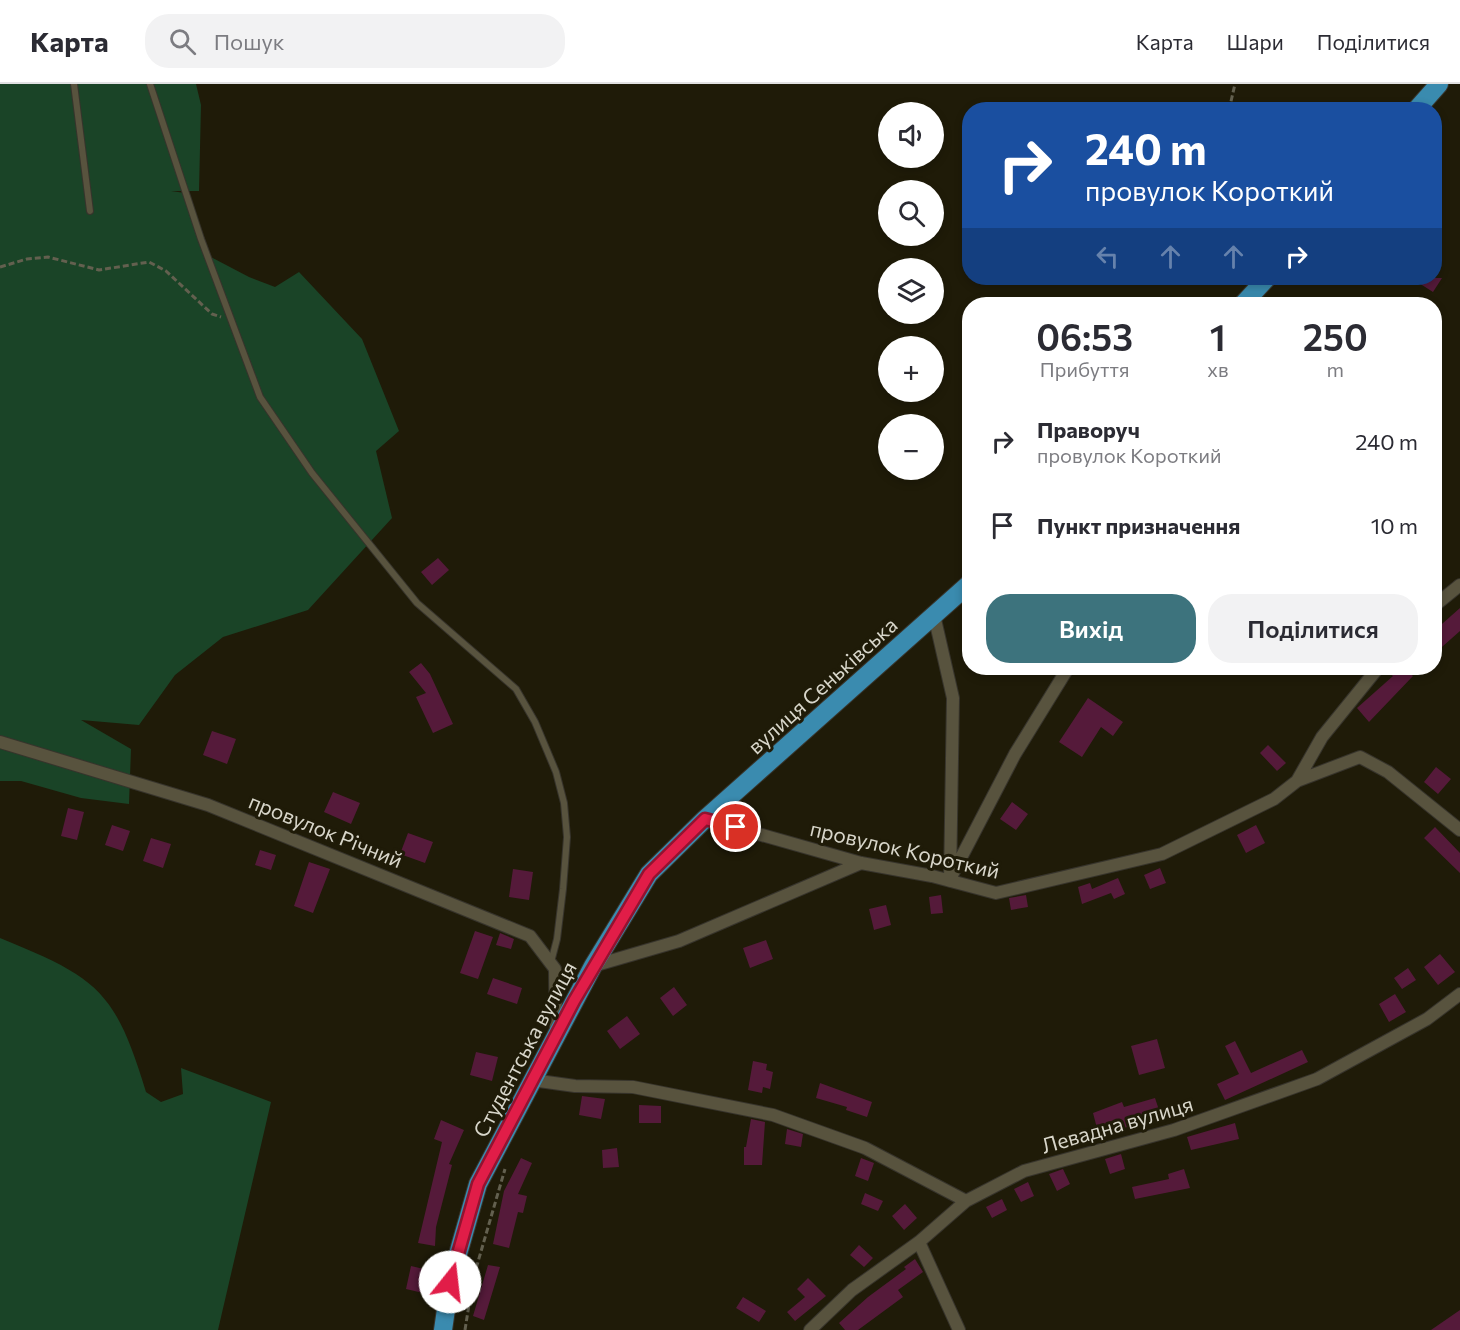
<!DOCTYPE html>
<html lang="uk">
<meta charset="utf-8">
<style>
:root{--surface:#fff;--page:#f2f2f3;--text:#2b2b33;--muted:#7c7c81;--line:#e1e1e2;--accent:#3d737d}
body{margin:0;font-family:Commissioner,sans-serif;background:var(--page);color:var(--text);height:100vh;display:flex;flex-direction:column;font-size:22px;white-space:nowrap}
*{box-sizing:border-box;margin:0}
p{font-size:20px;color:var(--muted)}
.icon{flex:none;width:33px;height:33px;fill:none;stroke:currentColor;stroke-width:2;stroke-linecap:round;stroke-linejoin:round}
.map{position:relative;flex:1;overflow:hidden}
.side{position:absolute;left:962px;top:213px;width:480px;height:378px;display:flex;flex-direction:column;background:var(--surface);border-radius:24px;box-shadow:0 3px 9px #0003}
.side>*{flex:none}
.top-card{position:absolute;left:962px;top:18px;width:480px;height:183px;border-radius:24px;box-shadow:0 3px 9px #0003;background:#1a4fa0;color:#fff;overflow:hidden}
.buttons{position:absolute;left:878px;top:18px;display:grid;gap:12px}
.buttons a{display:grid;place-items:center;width:66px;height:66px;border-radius:50%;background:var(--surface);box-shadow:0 3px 9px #0003;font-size:30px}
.pin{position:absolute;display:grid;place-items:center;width:51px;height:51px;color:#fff;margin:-26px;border:3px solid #fff;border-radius:50%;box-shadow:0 2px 6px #0007}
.me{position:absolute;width:66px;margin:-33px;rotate:16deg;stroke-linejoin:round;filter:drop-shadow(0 0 4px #0008)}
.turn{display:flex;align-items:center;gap:21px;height:126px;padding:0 24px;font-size:27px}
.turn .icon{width:78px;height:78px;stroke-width:2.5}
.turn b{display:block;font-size:42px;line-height:51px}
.lanes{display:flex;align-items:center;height:57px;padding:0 24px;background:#0003;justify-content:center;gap:30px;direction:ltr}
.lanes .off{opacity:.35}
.eta{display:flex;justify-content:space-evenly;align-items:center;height:102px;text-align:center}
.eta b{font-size:36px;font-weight:600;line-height:42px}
.button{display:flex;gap:12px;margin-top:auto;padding:12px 24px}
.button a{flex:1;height:69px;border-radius:24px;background:var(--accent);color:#fff;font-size:24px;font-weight:600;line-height:69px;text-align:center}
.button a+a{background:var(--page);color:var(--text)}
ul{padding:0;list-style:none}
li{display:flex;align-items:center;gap:18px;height:84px;padding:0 24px}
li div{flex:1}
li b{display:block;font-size:22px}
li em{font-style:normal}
header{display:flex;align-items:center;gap:36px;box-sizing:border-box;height:84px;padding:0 30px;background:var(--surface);border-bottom:2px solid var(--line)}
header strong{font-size:28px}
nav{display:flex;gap:33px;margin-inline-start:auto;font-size:21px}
.search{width:420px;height:54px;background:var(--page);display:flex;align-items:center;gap:15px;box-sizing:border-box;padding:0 21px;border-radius:24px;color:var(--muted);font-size:22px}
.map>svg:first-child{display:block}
.green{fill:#1a4427}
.building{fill:#551a3a}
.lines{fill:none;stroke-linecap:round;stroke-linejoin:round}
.lane-casing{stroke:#37342c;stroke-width:8}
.street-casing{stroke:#37342c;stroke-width:14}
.primary-casing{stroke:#37342c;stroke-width:20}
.path{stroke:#63604f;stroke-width:3;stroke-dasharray:6 3;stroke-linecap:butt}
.lane{stroke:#58533e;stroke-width:6}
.street{stroke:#58533e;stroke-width:12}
.primary{stroke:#3a8baf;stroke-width:18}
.route-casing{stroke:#92132f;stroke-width:15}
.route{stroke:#e11d48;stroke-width:10}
.labels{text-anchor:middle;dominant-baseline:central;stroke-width:6;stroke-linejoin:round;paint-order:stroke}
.street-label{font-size:21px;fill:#d8d6ca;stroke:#1f1b08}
</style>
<header>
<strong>Карта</strong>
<div class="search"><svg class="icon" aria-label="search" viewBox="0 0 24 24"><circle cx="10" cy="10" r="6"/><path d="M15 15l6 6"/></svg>Пошук</div>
<nav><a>Карта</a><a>Шари</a><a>Поділитися</a></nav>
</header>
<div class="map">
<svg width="1460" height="1246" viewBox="0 0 1460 1246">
<rect width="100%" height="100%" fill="#1f1b08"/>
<path class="green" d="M0,0H196L201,21L199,107H171L185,109L207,171L249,193L275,203L299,188L362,255L399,347L376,367L392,434L308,526L223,553L175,591L139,641L81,636L131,665L129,720L81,714L21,697H0Z
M0,854C98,894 115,906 146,1008L161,1018L183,1010L181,984L271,1018L218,1246H0Z"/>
<path class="building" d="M1411,194H1442L1433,208Z
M438,474L449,486L432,501L421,488Z
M1460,524V547L1434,570V547Z
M421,579L430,590L453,640L433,649L416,613L426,609L409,588Z
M1396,584H1404L1413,592L1369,638L1357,624L1393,592L1390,590Z
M1088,614L1123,638L1113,652L1101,643L1082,673L1059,658Z
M212,647L236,655L227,680L203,671Z
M1268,661L1286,679L1277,687L1260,669Z
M1436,683L1451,695L1438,710L1424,698Z
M333,708L360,719L351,740L324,728Z
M1012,718L1028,730L1016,746L1000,735Z
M68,724L84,728L77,756L61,752Z
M112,741L130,747L123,767L105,761Z
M1256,741L1265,759L1246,769L1237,751Z
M1435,743L1460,769V789L1424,754Z
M408,749L433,758L425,779L400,770Z
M151,754L171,760L163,784L143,777Z
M260,766L276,771L271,786L255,781Z
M309,778L330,785L313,829L294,822Z
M1160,784L1166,799L1150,805L1144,791Z
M513,785L533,788L529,816L509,813Z
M1118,794L1125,810L1114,815L1111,809L1082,820L1078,803L1090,799L1092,805Z
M941,811L943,829L931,830L929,813Z
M1026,811L1028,823L1011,826L1009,814Z
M886,821L891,841L874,846L869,825Z
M475,847L493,853L478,895L460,889Z
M500,849L514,855L511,865L496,861Z
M766,856L773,875L750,884L743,864Z
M1440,870L1455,888L1438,901L1424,883Z
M1408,884L1416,896L1402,905L1394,894Z
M493,894L522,904L517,920L487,910Z
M674,903L687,921L673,932L660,914Z
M1395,910L1406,928L1389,938L1379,920Z
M627,932L640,950L620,965L607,947Z
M1157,955L1165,984L1139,991L1131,962Z
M1235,957L1251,989L1302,966L1308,978L1225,1016L1217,1000L1239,990L1225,962Z
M476,968L498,973L492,997L470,991Z
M753,977L767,980L766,986L773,988L770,1005L763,1003L762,1009L748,1006Z
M820,999L872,1018L867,1033L846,1026L847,1023L816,1014Z
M582,1012L605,1015L601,1035L579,1031Z
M1155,1014L1161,1032L1118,1046L1117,1043L1098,1048L1093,1029L1122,1018L1124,1023Z
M639,1021L661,1022V1039H639Z
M751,1035L765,1038L762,1081H744V1063H746Z
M441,1036L464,1046L449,1080L452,1081L436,1143L435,1162L418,1159L442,1058L434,1055Z
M1235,1039L1239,1055L1191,1066L1187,1053Z
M787,1045L803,1050L801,1063L785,1060Z
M617,1064L619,1083L603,1084L602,1066Z
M1121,1070L1125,1085L1110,1090L1105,1075Z
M521,1074L532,1079L518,1110L527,1112L523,1129L518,1128L509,1164L493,1160L504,1107Z
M861,1074L874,1079L868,1097L855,1092Z
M1063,1085L1070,1100L1057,1107L1049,1090Z
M1184,1085L1190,1104L1135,1115L1132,1103L1169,1095L1168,1090Z
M1028,1098L1034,1112L1021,1118L1014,1105Z
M865,1109L883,1117L878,1127L861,1120Z
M1002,1115L1007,1126L992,1134L986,1123Z
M905,1120L917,1134L904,1146L892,1132Z
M859,1161L873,1174L864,1183L850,1171Z
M915,1175L923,1188L898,1206L903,1213L858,1246H845L839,1239L868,1213L906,1185L904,1183Z
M488,1181L500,1183L484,1236L473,1232Z
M411,1182L428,1186L423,1209L406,1205Z
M808,1194L826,1212L795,1237L787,1228L805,1213L797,1205Z
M743,1213L766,1227L759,1238L736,1224Z
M1460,1226V1246H1431Z"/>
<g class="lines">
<g class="lane-casing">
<path id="lane" d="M74,0L90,127
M150,0L201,155L260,313L312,389L417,519L516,605L535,638L556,688L564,719L567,753L563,805L557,855L551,878"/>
</g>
<g class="street-casing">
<path id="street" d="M1434,522L1460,501
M934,531L953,614L950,797
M0,658L208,721L530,852L555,885L556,949
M1297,697L1360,673L1388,688L1460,746
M705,735L861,779L932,792L996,809L1162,770L1274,715L1297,697L1322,653L1378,584
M951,793L1015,670L1068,584
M593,882L679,857L861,779
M532,996L575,1002L633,1003L773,1031L865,1064L966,1117
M919,1158L959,1246
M810,1246L852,1206L919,1158L966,1117L1024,1087L1174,1046L1317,995L1427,935L1460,910"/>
</g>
<g class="primary-casing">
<path id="primary" d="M1416,26L1439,0
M1243,220L1267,194
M443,1246L450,1198L478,1100L593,882L649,790L705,735L969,500"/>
</g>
<path class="path" d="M1229,26L1235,0
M0,183L27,175L48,173L99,186L149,178L166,187L212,230L221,233
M465,1246L473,1195L505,1085"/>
<use href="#lane" class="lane"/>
<use href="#street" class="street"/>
<use href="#primary" class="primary"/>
</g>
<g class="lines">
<g class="route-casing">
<path id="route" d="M450,1198L478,1100L574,917L649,790L705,735L736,743"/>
</g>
<use href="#route" class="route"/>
</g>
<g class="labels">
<g class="street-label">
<text transform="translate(822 601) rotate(-42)">вулиця Сенькiвська</text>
<text transform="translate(326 746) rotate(22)">провулок Рiчний</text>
<text transform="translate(905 765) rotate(13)">провулок Короткий</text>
<text transform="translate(524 965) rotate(-62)">Студентська вулиця</text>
<text transform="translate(1117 1040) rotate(-16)">Левадна вулиця</text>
</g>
</g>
</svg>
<div class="buttons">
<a><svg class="icon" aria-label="sound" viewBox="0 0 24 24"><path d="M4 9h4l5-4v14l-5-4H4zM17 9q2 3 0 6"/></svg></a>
<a><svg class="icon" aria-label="search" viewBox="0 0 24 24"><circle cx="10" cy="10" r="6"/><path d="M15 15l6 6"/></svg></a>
<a><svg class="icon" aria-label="layers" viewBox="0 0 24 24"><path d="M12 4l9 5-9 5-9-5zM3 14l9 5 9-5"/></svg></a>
<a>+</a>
<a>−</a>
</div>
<div class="pin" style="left:736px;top:743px;background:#d93025"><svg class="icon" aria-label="arrive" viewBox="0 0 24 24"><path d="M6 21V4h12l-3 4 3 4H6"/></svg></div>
<svg class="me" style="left:450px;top:1198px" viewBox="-20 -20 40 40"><circle r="19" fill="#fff"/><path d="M0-13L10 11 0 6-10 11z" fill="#e11d48"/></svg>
<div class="top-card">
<div class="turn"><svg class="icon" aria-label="right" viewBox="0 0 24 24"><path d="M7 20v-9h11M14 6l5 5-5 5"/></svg><div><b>240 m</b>провулок Короткий</div></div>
<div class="lanes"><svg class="icon off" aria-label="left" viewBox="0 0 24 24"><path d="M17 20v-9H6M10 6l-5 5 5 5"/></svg><svg class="icon off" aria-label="ahead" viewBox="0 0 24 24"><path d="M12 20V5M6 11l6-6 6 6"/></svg><svg class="icon off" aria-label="ahead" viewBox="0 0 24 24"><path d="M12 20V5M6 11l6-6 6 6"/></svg><svg class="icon" aria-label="right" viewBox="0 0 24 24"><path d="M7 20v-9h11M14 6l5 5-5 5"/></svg></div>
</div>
<section class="side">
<div class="eta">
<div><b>06:53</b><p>Прибуття</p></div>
<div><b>1</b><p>хв</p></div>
<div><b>250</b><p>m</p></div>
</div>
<ul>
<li><svg class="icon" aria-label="right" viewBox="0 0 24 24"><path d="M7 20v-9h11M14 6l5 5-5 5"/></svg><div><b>Праворуч</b><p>провулок Короткий</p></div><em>240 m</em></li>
<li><svg class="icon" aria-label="arrive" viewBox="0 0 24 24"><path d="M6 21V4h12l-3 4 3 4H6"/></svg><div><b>Пункт призначення</b></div><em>10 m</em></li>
</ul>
<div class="button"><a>Вихід</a><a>Поділитися</a></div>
</section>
</div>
